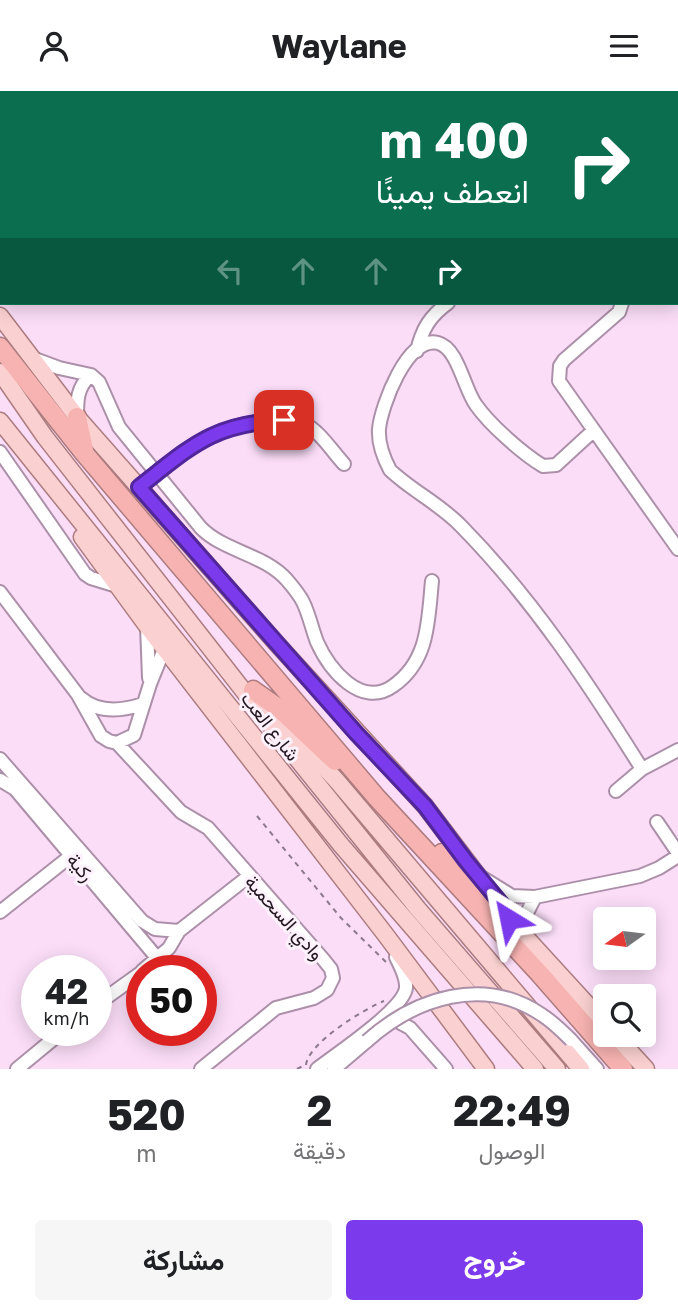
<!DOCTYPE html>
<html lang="ar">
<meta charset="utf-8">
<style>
:root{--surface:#fff;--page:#f6f6f6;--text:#202124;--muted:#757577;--accent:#7c3aed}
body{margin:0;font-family:"Golos Text",Vazirmatn,sans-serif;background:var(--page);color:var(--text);direction:rtl;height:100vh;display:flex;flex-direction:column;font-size:26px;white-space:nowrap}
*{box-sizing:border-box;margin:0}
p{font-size:23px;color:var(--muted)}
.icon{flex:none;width:38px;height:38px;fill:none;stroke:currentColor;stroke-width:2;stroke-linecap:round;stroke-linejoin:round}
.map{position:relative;height:978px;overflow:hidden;direction:ltr}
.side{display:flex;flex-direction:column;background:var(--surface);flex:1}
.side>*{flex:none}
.hud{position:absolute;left:0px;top:0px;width:679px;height:214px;box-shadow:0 4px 18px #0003;direction:rtl;background:#0b6e4f;color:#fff;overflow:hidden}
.needle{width:46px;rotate:256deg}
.controls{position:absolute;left:593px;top:816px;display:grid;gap:14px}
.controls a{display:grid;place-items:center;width:63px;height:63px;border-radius:7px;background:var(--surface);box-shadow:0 4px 18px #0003;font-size:35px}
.speed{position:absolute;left:21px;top:864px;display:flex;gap:14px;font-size:35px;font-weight:700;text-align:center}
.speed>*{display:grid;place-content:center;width:91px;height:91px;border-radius:50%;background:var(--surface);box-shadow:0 4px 18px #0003;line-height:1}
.speed small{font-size:18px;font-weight:400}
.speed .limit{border:10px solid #d22;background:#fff;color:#111}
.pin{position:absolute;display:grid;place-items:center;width:60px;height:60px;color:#fff;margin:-30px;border-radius:14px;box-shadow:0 4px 10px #0006}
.me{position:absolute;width:77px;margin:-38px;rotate:325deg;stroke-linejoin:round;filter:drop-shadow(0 0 5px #0008)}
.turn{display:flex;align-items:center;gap:24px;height:147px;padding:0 35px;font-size:32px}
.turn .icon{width:91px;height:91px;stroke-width:2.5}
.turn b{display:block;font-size:49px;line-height:60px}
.lanes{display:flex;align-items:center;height:66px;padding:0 35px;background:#0003;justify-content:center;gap:35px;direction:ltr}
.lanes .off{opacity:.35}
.eta{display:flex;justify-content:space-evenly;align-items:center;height:119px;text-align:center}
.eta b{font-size:42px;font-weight:700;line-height:49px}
.action{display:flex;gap:14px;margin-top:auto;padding:14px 35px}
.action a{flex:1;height:80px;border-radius:7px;background:var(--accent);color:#fff;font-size:28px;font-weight:700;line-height:80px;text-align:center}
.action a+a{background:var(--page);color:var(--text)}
header{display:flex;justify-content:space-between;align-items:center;height:91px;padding:0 35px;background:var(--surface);font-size:32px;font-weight:700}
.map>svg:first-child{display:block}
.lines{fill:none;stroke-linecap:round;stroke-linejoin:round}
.minor-casing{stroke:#ac90a9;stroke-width:16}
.major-casing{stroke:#ac7c7f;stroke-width:19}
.highway-casing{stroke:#ac7c7f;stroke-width:21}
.path{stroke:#8d798b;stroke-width:2;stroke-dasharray:5 5;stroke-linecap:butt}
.minor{stroke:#fff;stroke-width:12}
.major{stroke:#fad1d0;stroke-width:16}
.highway{stroke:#f7b3b1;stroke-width:18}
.minor-bridge-casing{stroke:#ac90a9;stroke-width:16;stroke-linecap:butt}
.minor-bridge{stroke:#fff;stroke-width:12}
.route-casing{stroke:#51269a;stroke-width:18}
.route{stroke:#7c3aed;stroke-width:12}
.labels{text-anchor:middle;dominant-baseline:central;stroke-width:6;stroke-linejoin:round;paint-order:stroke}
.street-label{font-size:19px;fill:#221721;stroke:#fdf1fc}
</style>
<header><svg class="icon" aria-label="menu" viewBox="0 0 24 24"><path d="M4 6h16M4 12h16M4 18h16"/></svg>Waylane<svg class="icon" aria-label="person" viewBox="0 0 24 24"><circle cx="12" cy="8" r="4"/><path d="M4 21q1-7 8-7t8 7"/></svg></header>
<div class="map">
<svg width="678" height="978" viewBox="0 0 678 978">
<rect width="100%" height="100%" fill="#fbddf8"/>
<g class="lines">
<g class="minor-casing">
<path id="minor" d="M516,0L517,2
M534,0L536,2
M623,0L625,2
M637,2L639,0
M677,70L678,71
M677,178L678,179
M677,206H678
M622,212L619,221L564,269L560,275L559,290L678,458
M417,260C422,238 430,225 448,212
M32,267L59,277L91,284L99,291L119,336L201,437C225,461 264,463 287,489C293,496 299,503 303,511C309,523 312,538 317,551C329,578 361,618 393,595C429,570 428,530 432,490
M77,326C77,309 77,296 91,284
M593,340L556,374L543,375C522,362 490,334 476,314C464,298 458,257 438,252C407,244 381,316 379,338C378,353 383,366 390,379C412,400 440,413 461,435C533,508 588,592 642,678
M0,361L85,483L91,487L117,495
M139,396C183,361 211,333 271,330C281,329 293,327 303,332C319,339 332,360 344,373
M0,501L78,604L101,645L109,650L117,652L134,644L150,593L165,556
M147,535L149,587
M81,607C99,623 122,620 143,613
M117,652L181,721L208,737L323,868L331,878L333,887L327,899L314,907L276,917L201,978
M0,668L142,830L155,838L179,840
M0,689L15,698L158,868
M616,700L642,678L678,659
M657,731L678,762
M483,787L512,805L535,806L640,785L659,777L678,765
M0,821L72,764
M528,848L525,826L535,806
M142,880L169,857L179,840L249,785
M96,914L142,881
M388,929L393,928L410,937L446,978
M571,949L597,978
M17,978L63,940
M317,978C336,963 403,919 406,897C407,886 400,875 396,866
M334,978L367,950"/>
</g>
<g class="major-casing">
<path id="major" d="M0,225L77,326L277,553L425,715L488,798
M0,281L45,346L286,654L418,818L557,978
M0,330L341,754L535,978
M82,446L147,535L385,843L486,978
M274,622L337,690L581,978
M505,818L509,828L606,934
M614,943L646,978"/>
</g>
<g class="highway-casing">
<path id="highway" d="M0,256L84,362L377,707L539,882L623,978
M77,326L84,359
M253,599L280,618L335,670
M442,762L509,828"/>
</g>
<path class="path" d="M257,725L341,827L386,871
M306,974C308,952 364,918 384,910
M297,978L305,974"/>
<use href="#minor" class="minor"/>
<use href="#major" class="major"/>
<use href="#highway" class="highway"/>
<g class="minor-bridge-casing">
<path id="minor-bridge" d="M367,950C415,907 484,884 542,924C553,931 562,940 571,949"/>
</g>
<use href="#minor-bridge" class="minor-bridge"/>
</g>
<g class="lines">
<g class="route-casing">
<path id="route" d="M284,329C212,333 193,354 139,396L356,642L425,715L466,770L504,816L509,828"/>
</g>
<use href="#route" class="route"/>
</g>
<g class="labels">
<g class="street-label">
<text transform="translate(271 635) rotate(52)">شارع العب</text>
<text transform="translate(81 776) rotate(50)">ركية</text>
<text transform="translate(285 826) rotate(48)">وادي السحمية</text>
</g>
</g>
</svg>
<div class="controls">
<a><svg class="needle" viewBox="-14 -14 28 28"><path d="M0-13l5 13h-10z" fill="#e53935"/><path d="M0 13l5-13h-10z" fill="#757577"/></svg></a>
<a><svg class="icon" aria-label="search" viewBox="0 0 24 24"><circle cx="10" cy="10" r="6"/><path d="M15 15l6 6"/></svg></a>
</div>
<div class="speed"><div>42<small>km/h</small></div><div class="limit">50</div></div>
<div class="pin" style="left:284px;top:329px;background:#d93025"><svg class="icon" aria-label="arrive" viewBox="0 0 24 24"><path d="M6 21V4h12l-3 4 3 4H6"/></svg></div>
<svg class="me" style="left:509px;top:828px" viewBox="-20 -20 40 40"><path d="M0-17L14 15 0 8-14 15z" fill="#7c3aed" stroke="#fff" stroke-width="4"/></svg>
<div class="hud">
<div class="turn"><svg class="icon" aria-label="right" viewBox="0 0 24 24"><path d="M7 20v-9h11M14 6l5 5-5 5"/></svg><div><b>400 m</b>انعطف يمينًا</div></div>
<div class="lanes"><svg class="icon off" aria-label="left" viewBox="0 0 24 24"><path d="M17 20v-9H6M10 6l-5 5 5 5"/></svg><svg class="icon off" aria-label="ahead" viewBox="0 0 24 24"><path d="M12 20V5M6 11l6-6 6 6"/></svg><svg class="icon off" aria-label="ahead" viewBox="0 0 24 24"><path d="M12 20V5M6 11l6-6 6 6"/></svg><svg class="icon" aria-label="right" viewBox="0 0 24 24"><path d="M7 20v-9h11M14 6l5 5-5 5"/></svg></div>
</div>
</div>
<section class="side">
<div class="eta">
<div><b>22:49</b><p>الوصول</p></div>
<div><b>2</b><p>دقيقة</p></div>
<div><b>520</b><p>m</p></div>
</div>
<div class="action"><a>خروج</a><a>مشاركة</a></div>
</section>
